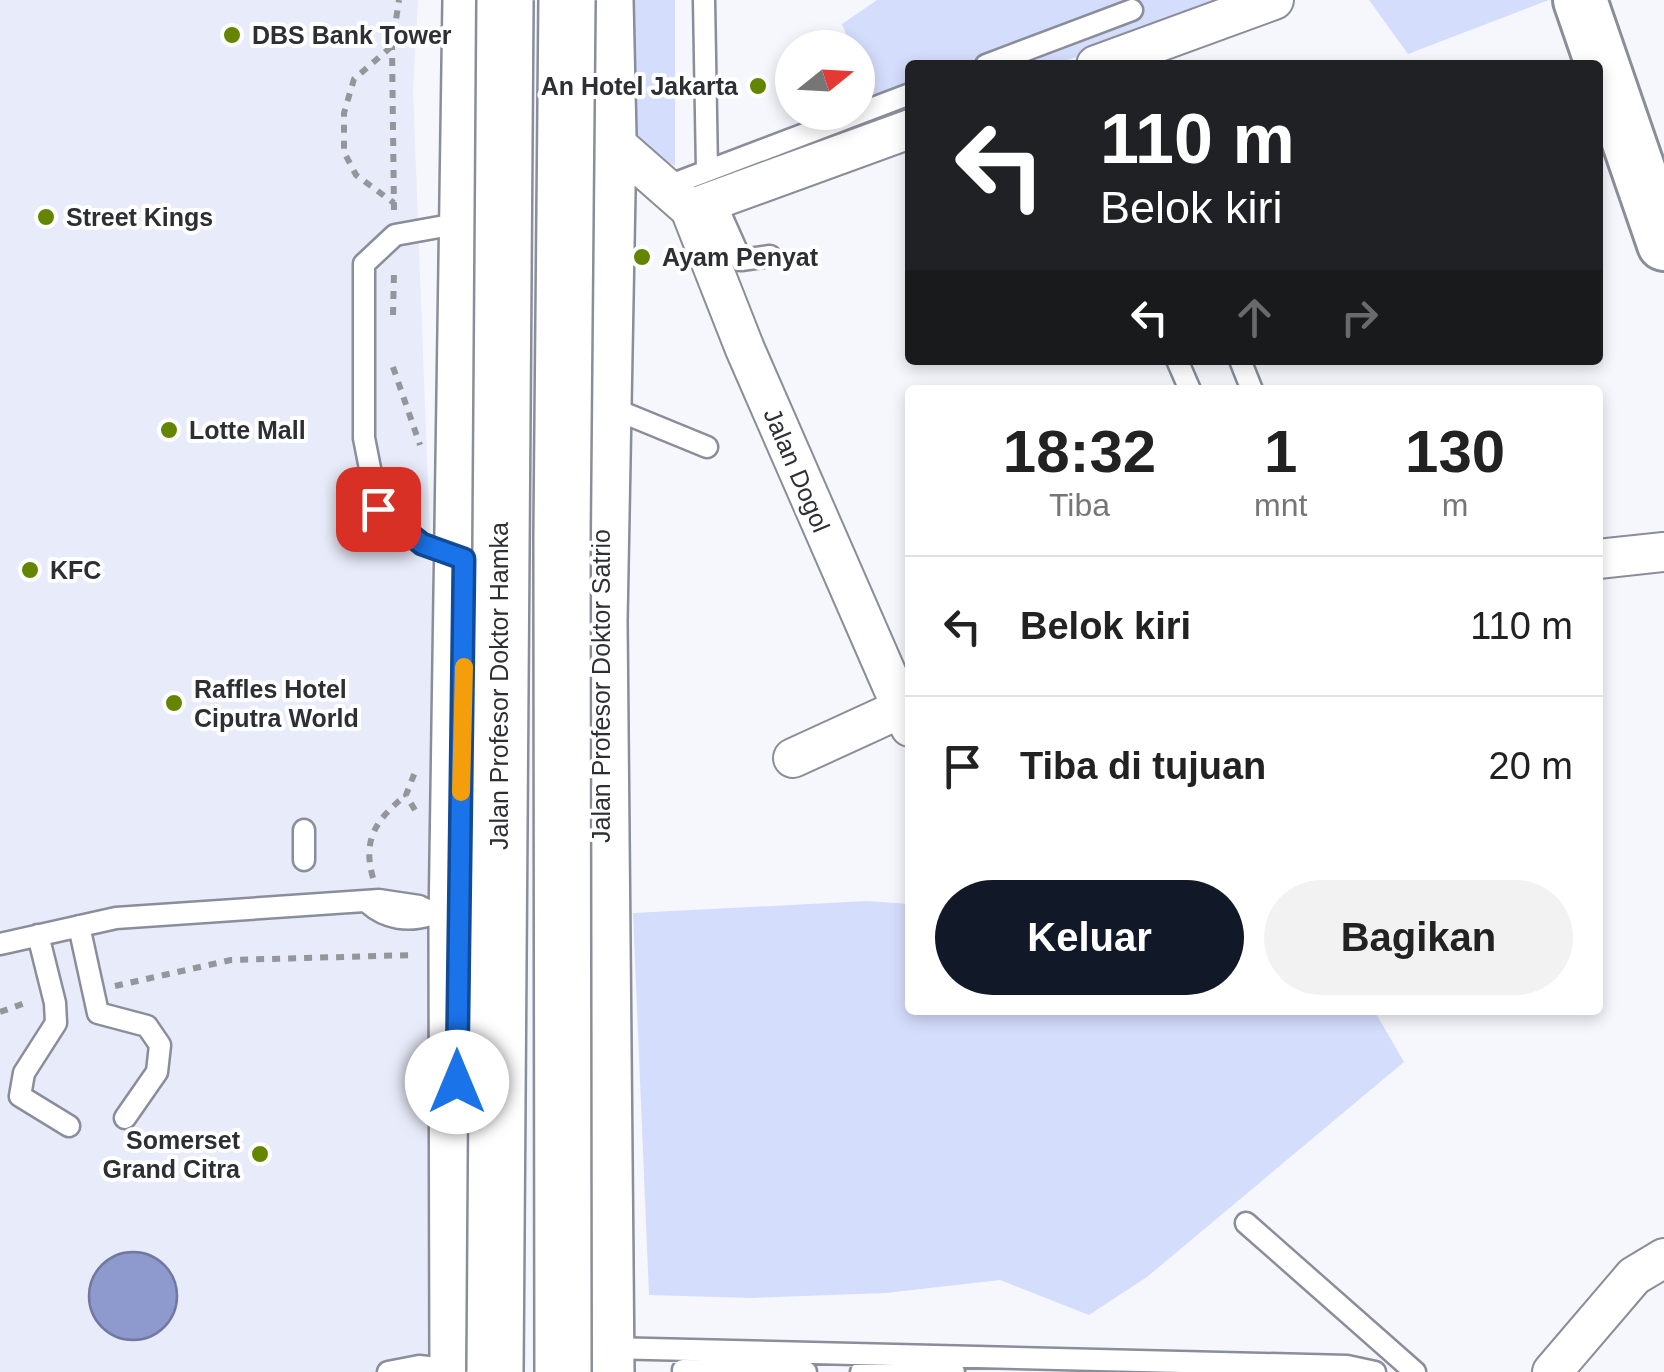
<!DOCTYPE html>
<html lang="id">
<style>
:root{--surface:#fff;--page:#f2f2f2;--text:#222;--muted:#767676;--line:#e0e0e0;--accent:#111827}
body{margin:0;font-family:Arial,sans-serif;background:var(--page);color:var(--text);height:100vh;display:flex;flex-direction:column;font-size:38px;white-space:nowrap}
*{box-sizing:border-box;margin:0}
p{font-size:32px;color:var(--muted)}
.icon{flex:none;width:55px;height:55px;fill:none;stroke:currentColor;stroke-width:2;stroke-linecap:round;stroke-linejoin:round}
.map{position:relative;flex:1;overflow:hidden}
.side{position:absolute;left:905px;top:385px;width:698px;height:630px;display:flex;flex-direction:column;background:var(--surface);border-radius:10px;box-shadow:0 5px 15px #0003}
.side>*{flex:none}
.banner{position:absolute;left:905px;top:60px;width:698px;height:305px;border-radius:10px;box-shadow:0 5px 15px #0003;background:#202124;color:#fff;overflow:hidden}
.needle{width:65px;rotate:72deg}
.fabs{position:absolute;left:775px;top:30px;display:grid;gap:20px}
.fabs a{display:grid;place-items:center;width:100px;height:100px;border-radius:50%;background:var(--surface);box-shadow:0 5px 15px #0003;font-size:50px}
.pin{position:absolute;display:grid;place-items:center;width:85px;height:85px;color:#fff;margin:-42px;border-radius:20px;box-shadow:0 5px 15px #0006}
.me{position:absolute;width:110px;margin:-55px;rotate:0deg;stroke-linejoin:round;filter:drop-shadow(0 0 8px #0008)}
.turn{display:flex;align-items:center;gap:35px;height:210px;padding:0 30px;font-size:45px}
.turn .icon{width:130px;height:130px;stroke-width:2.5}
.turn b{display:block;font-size:70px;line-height:85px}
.lanes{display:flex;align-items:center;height:95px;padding:0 30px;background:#0003;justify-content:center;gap:50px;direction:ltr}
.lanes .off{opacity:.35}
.eta{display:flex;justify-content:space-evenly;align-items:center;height:170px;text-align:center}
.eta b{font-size:60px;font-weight:700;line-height:70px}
.action{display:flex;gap:20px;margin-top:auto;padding:20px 30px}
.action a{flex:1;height:115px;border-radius:60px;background:var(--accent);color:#fff;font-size:40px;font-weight:700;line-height:115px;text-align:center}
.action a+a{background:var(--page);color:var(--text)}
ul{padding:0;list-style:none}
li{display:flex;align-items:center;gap:30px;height:140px;padding:0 30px;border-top:2px solid var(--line)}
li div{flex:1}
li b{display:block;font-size:38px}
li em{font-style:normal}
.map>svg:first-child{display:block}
.built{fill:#e8ebf9}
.green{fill:#d5ddfc}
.water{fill:#8e99ce;stroke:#7179a0;stroke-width:2.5}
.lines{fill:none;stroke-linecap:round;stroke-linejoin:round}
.lane-casing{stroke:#8a8d9a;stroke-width:25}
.street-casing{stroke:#8a8d9a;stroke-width:42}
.secondary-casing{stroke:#8a8d9a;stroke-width:58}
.primary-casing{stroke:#8a8d9a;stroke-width:60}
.path{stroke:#95969c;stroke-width:6;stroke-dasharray:8 8;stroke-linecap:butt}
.lane{stroke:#fff;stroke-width:20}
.street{stroke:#fff;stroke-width:38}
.secondary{stroke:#fff;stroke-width:52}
.primary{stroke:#fff;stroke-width:55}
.primary-bridge-casing{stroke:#8a8d9a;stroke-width:60;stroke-linecap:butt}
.primary-bridge{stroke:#fff;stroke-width:55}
.route-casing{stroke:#114b97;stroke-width:25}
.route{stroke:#1a73e8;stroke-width:18}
.slow{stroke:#f59e0b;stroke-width:18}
.poi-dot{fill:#648500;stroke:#fff;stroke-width:4}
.labels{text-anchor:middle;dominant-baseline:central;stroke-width:8;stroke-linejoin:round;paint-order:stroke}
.poi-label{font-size:25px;font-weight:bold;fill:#2e2f35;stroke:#fff;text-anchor:start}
.street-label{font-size:25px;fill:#2e2f35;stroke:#fff}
</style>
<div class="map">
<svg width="1664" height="1372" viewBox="0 0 1664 1372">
<rect width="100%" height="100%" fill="#f5f7fd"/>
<path class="built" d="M0,0H418L413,90L444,905L447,1372H0Z"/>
<path class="green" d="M612,0H675V166L623,135Z
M877,0H1256L1051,65H910V112L881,122L858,63V48L851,47L842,24Z
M1369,0H1549L1408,54Z
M867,901L910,904V1010H1374L1404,1062L1147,1277L1089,1315L1000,1280L886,1293L751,1298L649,1295L633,913Z"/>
<path class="water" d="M89 1296a44 44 0 1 1 88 0a44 44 0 1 1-88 0Z"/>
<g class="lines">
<g class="lane-casing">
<path id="lane" d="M704,0L707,170
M986,65L1132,10
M665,187L910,94
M713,197L741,260L770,256
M1177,360L1190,390
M1240,360L1252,390
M607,406L707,447
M458,557L422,544L378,509L364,438V264L395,235L467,222
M304,830V860
M368,903C386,919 408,922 430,915
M79,926L98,1013L147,1026L160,1045L157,1072L125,1118
M38,935L55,1003L56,1023L24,1073L20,1096L69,1126
M0,944L116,918L379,900L419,906L454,923
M1246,1223L1415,1372
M608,1348L1347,1366L1375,1372
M683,1370L806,1372
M388,1372L419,1366L456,1370
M861,1372H954"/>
</g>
<g class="street-casing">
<path id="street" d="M1096,65L1274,0
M608,137L690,209L745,349L910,727
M690,209L910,129
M1598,559L1664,552
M793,758L900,709
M1552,1372L1634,1276L1664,1258"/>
</g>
<g class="secondary-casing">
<path id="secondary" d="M1580,0L1664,244"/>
</g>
<g class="primary-casing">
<path id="primary" d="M605,0L608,137L599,621L606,1372
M458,1372L457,924L471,0"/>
</g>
<path class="path" d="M391,47L354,79L344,113V152L356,175L394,203
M394,210L392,46L399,0
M393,315L394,272
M393,367L420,445
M415,810L406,795L415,772
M373,878C362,839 376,820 406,795
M115,986L231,960L414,955
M0,1012L28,1002"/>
<use href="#lane" class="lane"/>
<use href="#street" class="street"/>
<use href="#secondary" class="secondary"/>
<use href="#primary" class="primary"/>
<g class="primary-bridge-casing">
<path id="primary-bridge" d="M495,1372L505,0
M563,1372L562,535L567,0"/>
</g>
<use href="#primary-bridge" class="primary-bridge"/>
</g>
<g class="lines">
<g class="route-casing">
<path id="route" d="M378,509L422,544L464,559L457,1082"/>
</g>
<use href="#route" class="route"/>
<path class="slow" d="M461,792L464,667"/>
</g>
<g class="poi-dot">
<circle cx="232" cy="35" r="10"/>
<circle cx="758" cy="86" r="10"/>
<circle cx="46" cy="217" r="10"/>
<circle cx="642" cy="257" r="10"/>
<circle cx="169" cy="430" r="10"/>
<circle cx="30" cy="570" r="10"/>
<circle cx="174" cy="703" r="10"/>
<circle cx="260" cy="1154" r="10"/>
</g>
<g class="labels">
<g class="poi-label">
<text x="252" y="35">DBS Bank Tower</text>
<text x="738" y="86" text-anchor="end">An Hotel Jakarta</text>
<text x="66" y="217">Street Kings</text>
<text x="662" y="257">Ayam Penyat</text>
<text x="189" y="430">Lotte Mall</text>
<text x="50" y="570">KFC</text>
<text x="194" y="689">Raffles Hotel<tspan x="194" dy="29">Ciputra World</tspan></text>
<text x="240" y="1140" text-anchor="end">Somerset<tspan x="240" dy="29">Grand Citra</tspan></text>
</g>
<g class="street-label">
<text transform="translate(797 470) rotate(67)">Jalan Dogol</text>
<text transform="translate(499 686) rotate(-90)">Jalan Profesor Doktor Hamka</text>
<text transform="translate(601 686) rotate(-90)">Jalan Profesor Doktor Satrio</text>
</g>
</g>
</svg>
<div class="fabs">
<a><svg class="needle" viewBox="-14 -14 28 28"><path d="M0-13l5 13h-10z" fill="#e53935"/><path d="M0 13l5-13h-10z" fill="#767676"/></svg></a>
</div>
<div class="pin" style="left:378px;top:509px;background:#d93025"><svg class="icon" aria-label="arrive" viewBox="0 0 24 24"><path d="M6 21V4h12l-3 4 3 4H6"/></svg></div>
<svg class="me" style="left:457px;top:1082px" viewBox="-20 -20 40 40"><circle r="19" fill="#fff"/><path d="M0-13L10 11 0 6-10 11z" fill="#1a73e8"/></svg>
<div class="banner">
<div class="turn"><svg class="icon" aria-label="left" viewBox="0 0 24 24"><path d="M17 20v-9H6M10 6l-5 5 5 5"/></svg><div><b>110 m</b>Belok kiri</div></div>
<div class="lanes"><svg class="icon" aria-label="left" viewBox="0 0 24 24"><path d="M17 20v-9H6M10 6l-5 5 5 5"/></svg><svg class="icon off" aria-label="ahead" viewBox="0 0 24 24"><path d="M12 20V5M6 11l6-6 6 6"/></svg><svg class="icon off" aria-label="right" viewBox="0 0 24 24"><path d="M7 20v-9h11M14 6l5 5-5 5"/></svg></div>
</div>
<section class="side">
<div class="eta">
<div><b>18:32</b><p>Tiba</p></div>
<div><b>1</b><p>mnt</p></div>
<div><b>130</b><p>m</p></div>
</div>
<ul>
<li><svg class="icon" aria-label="left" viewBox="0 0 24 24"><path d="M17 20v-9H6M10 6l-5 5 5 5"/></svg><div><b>Belok kiri</b></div><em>110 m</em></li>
<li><svg class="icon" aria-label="arrive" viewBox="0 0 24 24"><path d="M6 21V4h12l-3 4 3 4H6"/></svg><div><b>Tiba di tujuan</b></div><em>20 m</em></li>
</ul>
<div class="action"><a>Keluar</a><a>Bagikan</a></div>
</section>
</div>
